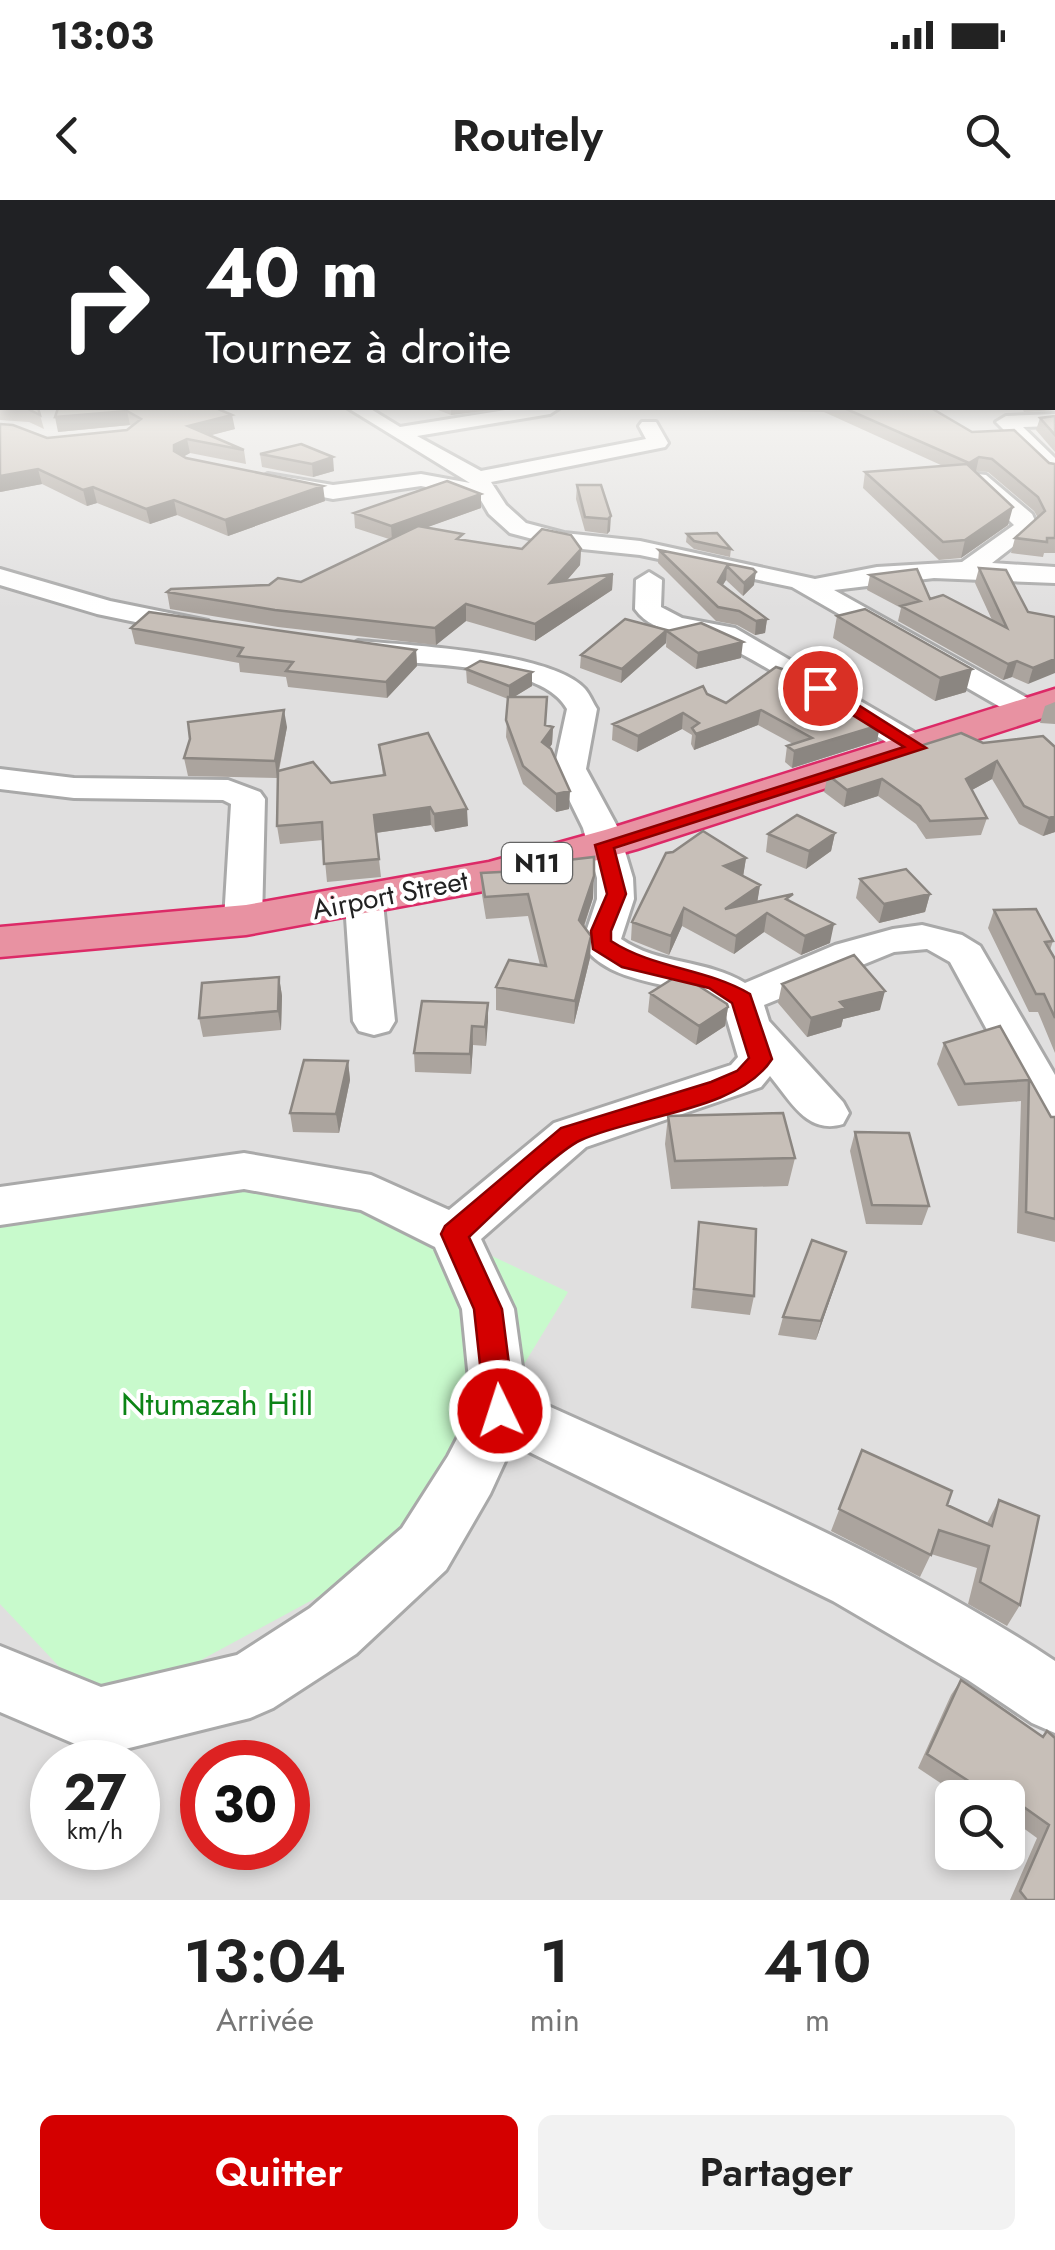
<!DOCTYPE html>
<html lang="fr">
<meta charset="utf-8">
<style>
:root{--surface:#fff;--page:#f2f2f2;--text:#222;--muted:#767676;--accent:#d40000}
body{margin:0;font-family:Jost,sans-serif;background:var(--page);color:var(--text);height:100vh;display:flex;flex-direction:column;font-size:38px;white-space:nowrap}
*{box-sizing:border-box;margin:0}
p{font-size:32px;color:var(--muted)}
.icon{flex:none;width:55px;height:55px;fill:none;stroke:currentColor;stroke-width:2;stroke-linecap:round;stroke-linejoin:round}
.map{position:relative;height:1700px;overflow:hidden}
.side{display:flex;flex-direction:column;background:var(--surface);flex:1}
.side>*{flex:none}
.banner{position:absolute;left:0px;top:0px;width:1055px;height:210px;box-shadow:0 5px 15px #0003;background:#202124;color:#fff;overflow:hidden}
.fabs{position:absolute;left:935px;top:1580px;display:grid;gap:20px}
.fabs a{display:grid;place-items:center;width:90px;height:90px;border-radius:15px;background:var(--surface);box-shadow:0 5px 15px #0003;font-size:50px}
.speed{position:absolute;left:30px;top:1540px;display:flex;gap:20px;font-size:50px;font-weight:700;text-align:center}
.speed>*{display:grid;place-content:center;width:130px;height:130px;border-radius:50%;background:var(--surface);box-shadow:0 5px 15px #0003;line-height:1}
.speed small{font-size:25px;font-weight:400}
.speed .limit{border:15px solid #d22;background:#fff;color:#111}
.pin{position:absolute;display:grid;place-items:center;width:85px;height:85px;color:#fff;margin:-42px;border:5px solid #fff;border-radius:50%;box-shadow:0 2px 10px #0007}
.me{position:absolute;width:110px;margin:-55px;rotate:356deg;stroke-linejoin:round;filter:drop-shadow(0 0 8px #0008)}
.turn{display:flex;align-items:center;gap:35px;height:210px;padding:0 40px;font-size:45px}
.turn .icon{width:130px;height:130px;stroke-width:2.5}
.turn b{display:block;font-size:70px;line-height:85px}
.eta{display:flex;justify-content:space-evenly;align-items:center;height:170px;text-align:center}
.eta b{font-size:60px;font-weight:600;line-height:70px}
.cta{display:flex;gap:20px;margin-top:auto;padding:20px 40px}
.cta a{flex:1;height:115px;border-radius:15px;background:var(--accent);color:#fff;font-size:40px;font-weight:600;line-height:115px;text-align:center}
.cta a+a{background:var(--page);color:var(--text)}
.status{display:flex;justify-content:space-between;align-items:center;height:70px;padding:0 50px;background:var(--surface);direction:ltr}
.status svg{height:28px;fill:currentColor}
header{display:flex;justify-content:space-between;align-items:center;height:130px;padding:0 40px;background:var(--surface);font-size:45px;font-weight:600}
.map>svg:first-child{display:block}
.residential{fill:#e0dfdf;fill-rule:evenodd}
.park{fill:#c8facc}
.lines{fill:none;stroke-linecap:round;stroke-linejoin:round}
.minor-casing{stroke:#a9a9a9;stroke-width:6}
.highway-casing{stroke:#dc2a67;stroke-width:5}
.minor{fill:#fff;fill-rule:evenodd}
.highway{fill:#e892a2;fill-rule:evenodd}
.wall{fill:#aba49e}
.shaded-wall{fill:#8b8681}
.building{fill:#c7bfb8;stroke:#8b8681;stroke-width:2.5}
.route{fill:#d40000;stroke:#8a0000;stroke-width:2.5}
.labels{text-anchor:middle;dominant-baseline:central;stroke-width:8;stroke-linejoin:round;paint-order:stroke}
.shield{fill:#fff;stroke:#646464;stroke-width:2.5}
.shield-label{font-size:25px;font-weight:bold;fill:#222}
.street-label{font-size:28px;fill:#222;stroke:#fff}
.near-park-label{font-size:32px;fill:#0c8416;stroke:#fff}
</style>
<div class="status"><b>13:03</b><svg viewBox="0 0 49 12"><path d="M0 12V9h3v3zM5 12V6h3v6zM10 12V3h3v9zM15 12V0h3v12zM26 1h20v11H26zM47 4h2v5h-2z"/></svg></div>
<header><svg class="icon" aria-label="back" viewBox="0 0 24 24"><path d="M15 5l-7 7 7 7"/></svg>Routely<svg class="icon" aria-label="search" viewBox="0 0 24 24"><circle cx="10" cy="10" r="6"/><path d="M15 15l6 6"/></svg></header>
<div class="map">
<svg width="1055" height="1700" viewBox="0 0 1055 1700">
<rect width="100%" height="100%" fill="#f2efe9"/>
<path class="residential" d="M0,172L2,208H1052L1055,172V1700H0ZM52,1562H138V1648H52ZM202,1562H288V1648H202ZM952,1598H1008V1652H952Z"/>
<path class="park" d="M251,976L370,998L568,1092L414,1345L103,1513L0,1404V1026Z"/>
<g class="lines">
<g class="minor-casing">
<path id="minor" d="M348,208H369L400,227L518,208H559L550,214L417,236L481,271L646,239L639,226L642,222H656L668,243L665,247L491,282L506,305L526,323L564,333L640,341L815,379L877,367L962,362L1014,325L967,280L978,274L986,275L1032,314L1038,327L992,363L1055,367V383L934,378L834,390L1038,504L1042,510L1038,516H1016L792,387L640,355L563,347L510,333L489,314L479,297L421,286L333,299L260,285L257,280L268,274L333,285L421,274L470,283Z
M1055,214V226L1023,227L1055,258V276L1048,274L996,222L1006,216Z
M0,369L110,401L208,421L211,427L198,435L97,414L0,385Z
M649,372L662,380L661,407L682,418L735,428L929,541L934,548L929,555H907C845,517 784,475 719,442C691,427 657,439 635,409L636,380Z
M358,441C408,445 552,452 585,489C590,495 593,503 597,509L586,569L618,628L633,678L634,699L621,739C658,765 706,759 745,783L835,745L893,729L922,725L962,735L980,746L1055,875V930L1039,925L950,762L927,749L894,752L764,805L769,821L843,902L849,913L843,924C807,935 791,901 770,876L761,887L586,947L481,1039L514,1109L526,1196C706,1278 890,1352 1055,1461V1533L1032,1523L968,1480L833,1401L513,1244L490,1294L446,1370L356,1454L273,1508L250,1518L101,1555L0,1512V1446L101,1487L237,1455L310,1408L402,1328L448,1256L472,1210L462,1109L435,1047L361,1010L244,989L0,1025V987L244,953L371,975L449,1010L554,923L731,865L738,857L723,806C681,779 612,789 582,744L597,699V678L583,628L554,569L567,509C538,457 401,468 348,455L344,449Z
M0,569L74,578L228,580L260,592L265,599L262,720L256,728L243,731L230,728L224,720L231,604L223,600L74,598L0,589Z
M364,692L377,695L383,703L395,821L389,831L374,835L359,831L353,821L345,703L351,695Z"/>
</g>
<g class="highway-casing">
<path id="highway" d="M1055,489V514L637,649L489,690L246,735L0,757V727L246,705L489,662L605,630Z"/>
</g>
<use href="#minor" class="minor"/>
<use href="#highway" class="highway"/>
</g>
<path class="wall" d="M1052,172H1055V210L1024,212L1022,208H1052Z
M0,195H2V208H38L44,229L29,222L0,220Z
M58,208H216L235,229L210,235L244,250L246,264L190,253L183,257L325,301L228,336L177,315L150,324L97,303L87,306L42,284L0,292L47,238L127,230L132,227L130,225L58,232Z
M433,208H508L451,215Z
M704,208H931L972,232L1055,264V353H1044L1043,357L1011,353L1015,338L1038,318L1034,311L988,272L976,271H975L1008,325L961,358L939,360L863,288L865,272L943,266L824,212L708,210Z
M1055,216V252L1036,230L1040,218Z
M301,244L334,271L313,277L262,267L260,254Z
M577,285H601L610,331L607,334L585,331L576,299Z
M481,294V308L427,327L463,340L522,349H581L580,365L567,380L613,374L612,390L535,441L466,421L436,445L278,427L170,409L167,392L301,382L389,339L355,328L354,313Z
M687,334L731,349L730,357L694,349L686,342Z
M659,350L753,369L754,385L743,396L726,380L722,386L767,419L765,433L755,435L737,425L716,421L658,363Z
M979,368L1028,412L1055,417L1028,484L1012,477L1003,480L898,421L901,408L867,390L870,375L992,420L975,383Z
M837,416L966,492L935,501L833,438Z
M131,428L416,450L417,466L387,498L288,487L286,477L240,472L239,463L135,444Z
M667,430L666,443L621,483L580,468L581,455Z
M667,431L741,458L696,469L666,447Z
M466,469L532,486L514,497L546,525L553,527L552,544L549,548L569,609L556,612L523,584L506,537L508,499L467,483Z
M707,494L726,503L880,525L877,541L792,568L785,562L787,546L793,544L758,525L694,550L691,544L692,535L682,529L637,552L612,540L613,524Z
M1055,502V524L1040,523L1045,506Z
M287,527L279,571L331,583L383,576L379,545L468,626L435,632L431,625L376,633L381,677L327,682L323,640L280,644L277,626V578L188,576L184,558L190,539Z
M983,543L1055,547V632L1043,636L1019,624L992,579L972,590L987,618L981,635L926,639L916,624L878,596L844,607L824,592L828,575Z
M835,633L831,651L806,669L766,652L768,634Z
M746,658L743,676L760,685L757,702H792L830,743L801,755L764,732L734,754L682,726L669,755L631,740L632,722Z
M559,661L593,698L584,727L591,736L590,758L574,824L496,810V787L540,765L528,716L486,719L482,695L481,673L559,670Z
M860,679L930,694L925,712L879,723L856,698Z
M994,710L1053,741L1050,750L1055,759V853L1038,812H1029L988,728Z
M279,777L282,796L281,830L203,837L199,818Z
M782,784L880,810L843,819L841,827L807,837L778,803Z
M650,793L728,807L725,826L696,845L648,812Z
M488,803L486,846L473,845L471,874L415,872L414,853Z
M1000,826L1051,917H1055V1042L1017,1033L1021,901L958,906L937,864L944,843Z
M348,861L350,880L339,933L293,932L290,913Z
M668,916L795,958L788,986L671,989L665,944Z
M855,932L929,1006L922,1025L866,1024L850,951Z
M699,1022L754,1096L750,1115L691,1108Z
M846,1052L816,1140L778,1135L783,1117Z
M862,1250L947,1305L987,1323L999,1300L1020,1405L1007,1426L968,1404L977,1368L931,1354L920,1377L831,1331Z
M961,1480L1042,1537L1047,1531L1055,1700H1010L1037,1638L1008,1617V1598H963L918,1568L951,1495Z"/>
<path class="shaded-wall" d="M451,208H508L451,215Z
M127,211L130,225L58,232L55,217Z
M232,215L235,229L193,240L188,226Z
M187,239L190,253L177,260L174,245Z
M333,257L334,271L313,277L312,264Z
M979,257L976,271L966,276L969,263Z
M38,269L42,284L0,292V276Z
M323,286L325,301L228,336L225,320Z
M93,287L97,303L87,306L83,290Z
M481,294V308L392,340L391,326Z
M174,300L177,315L150,324L146,309Z
M1013,307L1008,325L961,358L965,340Z
M611,316L610,331L607,334L608,319Z
M581,349L580,365L550,400V383Z
M727,366L726,380L716,396L718,382Z
M756,372L754,385L743,396L744,383Z
M613,374L612,390L535,441V424Z
M466,404V421L436,445L435,428Z
M767,419L765,433L755,435L756,421Z
M667,430L666,443L621,483L622,469Z
M743,442L741,458L696,469L698,453Z
M416,450L417,466L387,498L386,482Z
M1055,459V473L1028,484L1033,468Z
M1017,461L1012,477L1003,480L1008,464Z
M972,469L966,492L935,501L940,478Z
M532,472V486L509,500V486Z
M547,497L545,537L553,527L552,544L542,559V542Z
M284,510L287,527L277,578L275,561Z
M761,510L758,525L694,550L696,534Z
M683,513L682,529L637,552L638,536Z
M880,525L877,541L792,568L794,551Z
M997,561L992,579L961,596L966,579Z
M882,579L878,596L844,607L847,590Z
M570,591L569,609L556,612V594Z
M430,607L431,625L375,633L374,615Z
M467,609L468,626L435,632L434,614Z
M1055,616V632L1043,636L1049,618Z
M835,633L831,651L806,669L809,651Z
M746,658L743,677L724,666Z
M594,676L593,698L578,743L579,720Z
M760,685L757,704L725,709Z
M930,694L925,712L879,723L884,704Z
M684,708L682,726L669,755L671,736Z
M767,713L764,732L734,754L736,736Z
M834,724L830,743L801,755L805,736Z
M591,736L590,758L574,824L575,801Z
M279,777L282,796L281,830L278,811Z
M885,791L880,810L843,819L841,827L807,837L811,818L840,802Z
M488,803V822L486,846L485,827Z
M728,807L725,826L696,845L699,826Z
M472,826L473,845L471,874L470,854Z
M348,861L350,880L339,933L336,914Z
M846,1052L840,1071L816,1140L821,1121Z"/>
<path class="building" d="M1052,172H1055V198H1052Z
M18,208H38L40,215L26,208Z
M58,208H216L232,215L188,226L244,250L187,239L174,245V251L186,258L323,286L225,320L174,300L146,309L93,287L83,290L38,269L0,276V224L13,225L47,238L127,230L141,219L127,211L55,217Z
M844,208H931L972,232L1014,230L1049,263L1055,264V338H1047V342L1015,338L1045,311L1038,297L992,259L979,257L969,263Z
M1055,216V235L1040,218Z
M301,244L333,257L312,264L260,254Z
M967,264L1013,307L965,340L943,342L865,272Z
M447,281L481,294L391,326L354,313Z
M577,285H601L611,316L608,319L585,317Z
M418,326L463,334L457,339L522,349L542,329L571,335L581,349L550,383L613,374L535,424L466,404L435,428L275,410L167,392L171,389L269,385L278,378L301,382Z
M717,333L731,349L694,341L687,334Z
M659,350L753,369L756,372L744,383L727,366L718,382L767,419L756,421L739,411L718,407Z
M979,368L1006,370L1028,412L1055,417V459L1033,468L1017,461L1008,464L901,406L920,401L870,375L917,369L930,399L943,395L1007,428Z
M865,409L972,469L940,478L837,416Z
M149,412L416,450L386,482L286,471L293,462L238,456L243,448L131,428Z
M625,419L667,430L622,469L581,455Z
M701,423L743,442L698,453L667,431Z
M480,461L532,472L509,486L466,469Z
M776,467L798,474L880,525L794,551L787,546L812,538L761,510L696,534L692,528L699,523L683,513L638,536L613,524L703,486L707,494L726,503Z
M508,497H547L545,525L553,527L542,542L551,549L570,591L556,594L523,566L506,520Z
M284,510L275,561L184,558L190,539L188,522Z
M428,533L467,609L434,614L430,607L374,615L379,659L324,664L322,622L277,626L278,571L313,562L331,583L385,575L379,545Z
M961,533L983,543L1043,536L1055,547V616L1049,618L1024,606L997,561L966,579L987,618L930,621L920,606L882,579L847,590L828,575Z
M797,615L835,633L809,651L768,634Z
M703,631L746,658L724,666L760,685L725,709L793,694L786,699L834,724L805,736L767,713L736,736L684,708L671,736L632,722L666,653L673,652Z
M594,657V676L579,720L591,736L575,801L496,787L509,760L546,766L528,694L485,697L481,673L562,669L559,661Z
M906,669L930,694L884,704L860,679Z
M1036,709L1053,741L1045,742L1055,759V818L1044,794H1036L994,710Z
M854,755L885,791L840,802L846,808L811,818L782,784Z
M680,774L727,804L728,807L699,826L650,793Z
M279,777L278,811L199,818L202,783Z
M422,801L488,803L485,827L472,826L470,854L414,853Z
M1000,826L1051,917H1055V1019L1026,1012L1029,880L965,884L944,843Z
M304,860L348,861L336,914L290,913Z
M783,913L795,958L675,961L668,916Z
M855,932L909,933L929,1006L872,1005Z
M699,1022L756,1029L754,1096L694,1089Z
M812,1040L846,1052L821,1121L783,1117Z
M862,1250L952,1291L947,1305L992,1326L999,1300L1039,1316L1020,1405L980,1382L989,1346L939,1330L931,1355L839,1309Z
M961,1480L1043,1537L1047,1531L1055,1538V1700H1027L1020,1691L1049,1625L990,1583L987,1593L927,1554Z"/>
<linearGradient id="sky" x2="0" y2="1"><stop stop-color="#8fc0e4"/><stop offset="0.42" stop-color="#f9f8f5"/><stop offset="1" stop-color="#f9f8f5" stop-opacity="0"/></linearGradient>
<rect width="1055" height="410" fill="url(#sky)"/>
<path class="route" d="M814,484H825L926,548L614,648L626,694L611,731V741C654,769 706,768 750,794L772,859C739,911 636,915 581,940C555,952 494,1014 469,1037L502,1109L515,1211L511,1220L500,1224L489,1220L485,1211L474,1109L441,1034L445,1026L561,928L711,882L737,871L749,858L732,803L709,788L622,767L593,749L591,731L607,694L595,645L904,547L814,491Z"/>
<g class="labels">
<rect class="shield" x="502" y="643" width="70" height="40" rx="8"/>
<g class="shield-label">
<text x="537" y="663">N11</text>
</g>
<g class="street-label">
<text transform="translate(390 695) rotate(-11)">Airport Street</text>
</g>
<g class="near-park-label">
<text x="217" y="1204">Ntumazah Hill</text>
</g>
</g>
</svg>
<div class="fabs">
<a><svg class="icon" aria-label="search" viewBox="0 0 24 24"><circle cx="10" cy="10" r="6"/><path d="M15 15l6 6"/></svg></a>
</div>
<div class="speed"><div>27<small>km/h</small></div><div class="limit">30</div></div>
<div class="pin" style="left:820px;top:488px;background:#d93025"><svg class="icon" aria-label="arrive" viewBox="0 0 24 24"><path d="M6 21V4h12l-3 4 3 4H6"/></svg></div>
<svg class="me" style="left:500px;top:1211px" viewBox="-20 -20 40 40"><circle r="17" fill="#d40000" stroke="#fff" stroke-width="3"/><path d="M0-11L8 9 0 5-8 9z" fill="#fff"/></svg>
<div class="banner">
<div class="turn"><svg class="icon" aria-label="right" viewBox="0 0 24 24"><path d="M7 20v-9h11M14 6l5 5-5 5"/></svg><div><b>40 m</b>Tournez à droite</div></div>
</div>
</div>
<section class="side">
<div class="eta">
<div><b>13:04</b><p>Arrivée</p></div>
<div><b>1</b><p>min</p></div>
<div><b>410</b><p>m</p></div>
</div>
<div class="cta"><a>Quitter</a><a>Partager</a></div>
</section>
